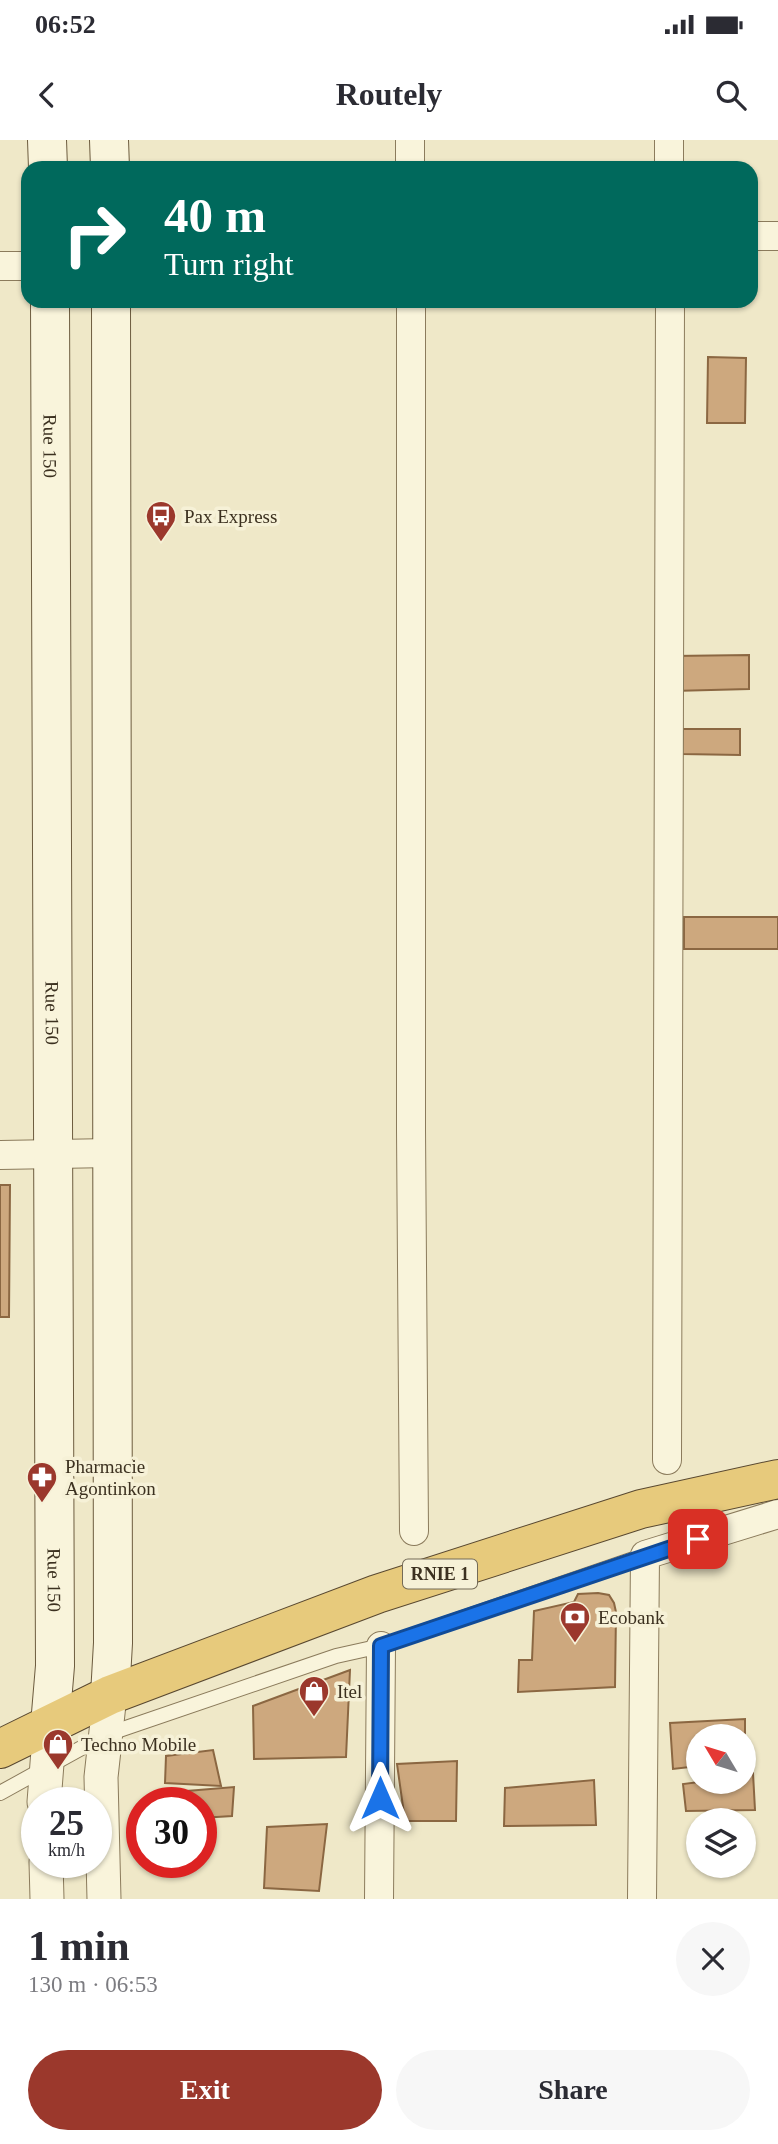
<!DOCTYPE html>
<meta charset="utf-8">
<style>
:root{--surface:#fff;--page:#f7f7f7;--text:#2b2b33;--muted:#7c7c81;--accent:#9b382c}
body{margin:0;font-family:Georgia,serif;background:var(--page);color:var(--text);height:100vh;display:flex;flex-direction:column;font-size:26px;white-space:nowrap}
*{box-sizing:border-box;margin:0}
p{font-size:23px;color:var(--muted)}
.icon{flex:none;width:38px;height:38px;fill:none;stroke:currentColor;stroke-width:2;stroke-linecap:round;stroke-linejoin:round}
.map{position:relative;height:1759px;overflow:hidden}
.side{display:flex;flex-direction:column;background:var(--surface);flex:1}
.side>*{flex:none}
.banner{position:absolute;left:21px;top:21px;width:737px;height:147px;border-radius:21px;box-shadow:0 2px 5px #0004;background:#00695c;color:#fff;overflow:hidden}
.needle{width:46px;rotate:308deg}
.tools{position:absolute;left:686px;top:1584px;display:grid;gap:14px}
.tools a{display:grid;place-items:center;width:70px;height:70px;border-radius:50%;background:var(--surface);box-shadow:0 2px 5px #0004;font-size:35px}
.speed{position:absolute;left:21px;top:1647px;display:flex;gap:14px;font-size:35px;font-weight:700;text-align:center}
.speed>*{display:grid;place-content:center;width:91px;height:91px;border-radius:50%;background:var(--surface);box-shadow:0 2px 5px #0004;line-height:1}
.speed small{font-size:18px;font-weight:400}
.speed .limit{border:10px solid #d22;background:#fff;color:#111}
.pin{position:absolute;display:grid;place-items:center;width:60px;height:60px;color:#fff;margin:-30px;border-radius:14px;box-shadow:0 4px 10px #0006}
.me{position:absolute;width:77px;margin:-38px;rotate:0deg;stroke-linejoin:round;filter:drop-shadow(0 0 5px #0008)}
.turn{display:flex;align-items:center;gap:24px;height:147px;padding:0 28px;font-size:32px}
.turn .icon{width:91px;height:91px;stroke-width:2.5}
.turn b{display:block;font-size:49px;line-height:60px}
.round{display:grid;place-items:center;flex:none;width:74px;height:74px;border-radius:37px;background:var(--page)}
.overview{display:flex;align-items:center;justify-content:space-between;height:119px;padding:0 28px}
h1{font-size:42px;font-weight:700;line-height:52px}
.primary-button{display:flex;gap:14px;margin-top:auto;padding:14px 28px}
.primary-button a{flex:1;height:80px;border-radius:42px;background:var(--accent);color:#fff;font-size:28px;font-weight:700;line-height:80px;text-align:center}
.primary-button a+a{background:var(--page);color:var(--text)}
.status{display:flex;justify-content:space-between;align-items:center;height:49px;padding:0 35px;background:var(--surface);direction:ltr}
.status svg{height:19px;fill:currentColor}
header{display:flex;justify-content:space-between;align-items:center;height:91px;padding:0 28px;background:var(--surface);font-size:32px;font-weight:700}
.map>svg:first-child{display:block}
.building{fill:#cda87e;stroke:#8b6742;stroke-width:2}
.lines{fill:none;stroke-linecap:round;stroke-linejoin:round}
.service-casing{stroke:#8b7b5c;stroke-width:16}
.minor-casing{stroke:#8b7b5c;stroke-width:30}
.tertiary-casing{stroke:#8b7b5c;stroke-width:35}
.secondary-casing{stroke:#6d5c3f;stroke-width:40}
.trunk-casing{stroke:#594830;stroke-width:40}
.service{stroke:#f9f4db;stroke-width:14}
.minor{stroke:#f9f4db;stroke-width:28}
.tertiary{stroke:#f9f4db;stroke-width:33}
.secondary{stroke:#f9f4db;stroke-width:38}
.trunk{stroke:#e7ca7c;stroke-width:38}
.route-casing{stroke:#114b97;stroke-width:18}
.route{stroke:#1a73e8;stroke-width:12}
.labels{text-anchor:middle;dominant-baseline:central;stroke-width:7;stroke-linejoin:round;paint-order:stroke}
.shield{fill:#f6f1d7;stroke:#746b57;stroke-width:2}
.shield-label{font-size:18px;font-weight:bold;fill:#3c3120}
.street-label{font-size:19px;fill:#3c3120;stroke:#f6f1d7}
.poi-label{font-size:19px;fill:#3c3120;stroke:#f6f1d7;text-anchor:start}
</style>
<div class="status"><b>06:52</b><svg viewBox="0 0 49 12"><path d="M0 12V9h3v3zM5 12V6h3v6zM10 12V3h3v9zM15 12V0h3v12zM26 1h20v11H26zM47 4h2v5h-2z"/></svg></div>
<header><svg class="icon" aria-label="back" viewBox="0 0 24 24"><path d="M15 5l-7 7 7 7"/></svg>Routely<svg class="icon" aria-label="search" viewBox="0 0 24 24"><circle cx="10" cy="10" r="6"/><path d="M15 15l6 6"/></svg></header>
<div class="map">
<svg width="778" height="1759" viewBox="0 0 778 1759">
<rect width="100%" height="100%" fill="#efe8c8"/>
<path class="building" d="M708,217L746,218L745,283H707Z
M749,515V549L673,551V516Z
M683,589H740V615L682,614Z
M684,777H778V809H684Z
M0,1045H10L9,1177H0Z
M598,1453L609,1455L614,1463L616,1472L615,1547L518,1552L519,1520H532L534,1471L574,1462L578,1454Z
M350,1530L346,1617L254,1619L253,1566Z
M745,1579V1621L744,1596H698V1626L673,1629L670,1583Z
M213,1610L221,1646L165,1643L166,1616Z
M457,1621L456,1681H405L397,1624Z
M753,1633L755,1670L686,1671L683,1644L699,1642H744V1634Z
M594,1640L596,1685L504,1686L505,1648Z
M234,1647L232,1676L201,1678V1662H166L163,1653Z
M327,1684L319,1751L264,1748L267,1687Z"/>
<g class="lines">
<g class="service-casing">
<path id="service" d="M0,1653L105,1595L336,1516L381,1506L645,1415"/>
</g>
<g class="minor-casing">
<path id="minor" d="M410,0V28
M669,0V28
M751,96H778
M0,126H28
M411,161V990L414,1391
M0,1015L111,1013
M667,1320L670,161
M379,1759L381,1506
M642,1759L645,1415L778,1374"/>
</g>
<g class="tertiary-casing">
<path id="tertiary" d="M44,1662L50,1585
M46,1722L47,1759
M104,1759L101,1637L110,1555"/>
</g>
<g class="secondary-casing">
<g id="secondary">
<path d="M47,0L48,28"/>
<path d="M109,0L110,28"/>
<path id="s1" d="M50,161L55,1526L50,1585"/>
<path d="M110,1555L113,1503L111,161"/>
</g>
</g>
<g class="trunk-casing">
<path id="trunk" d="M0,1609L110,1555L377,1454L641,1369L778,1339"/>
</g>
<use href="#service" class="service"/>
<use href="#minor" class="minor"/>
<use href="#tertiary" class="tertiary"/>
<use href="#secondary" class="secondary"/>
<use href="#trunk" class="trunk"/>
</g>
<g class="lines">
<g class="route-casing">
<path id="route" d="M380,1658L381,1506L698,1399"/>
</g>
<use href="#route" class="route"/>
</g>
<defs>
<g id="bus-pin" transform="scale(1.575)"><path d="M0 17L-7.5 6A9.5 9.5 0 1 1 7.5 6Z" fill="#9b382c" stroke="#f6f1d7"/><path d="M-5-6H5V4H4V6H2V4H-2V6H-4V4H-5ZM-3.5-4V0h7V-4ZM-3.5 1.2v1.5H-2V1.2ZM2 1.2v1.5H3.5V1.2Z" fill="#fff"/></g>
<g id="pharmacy-pin" transform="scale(1.575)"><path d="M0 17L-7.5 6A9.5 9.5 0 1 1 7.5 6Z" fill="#9b382c" stroke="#f6f1d7"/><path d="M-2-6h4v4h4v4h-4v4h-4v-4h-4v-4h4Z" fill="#fff"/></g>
<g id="bank-pin" transform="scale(1.575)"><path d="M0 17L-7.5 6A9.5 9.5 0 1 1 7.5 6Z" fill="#9b382c" stroke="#f6f1d7"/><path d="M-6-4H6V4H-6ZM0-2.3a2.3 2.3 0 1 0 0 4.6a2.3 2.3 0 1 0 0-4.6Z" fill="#fff"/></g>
<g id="shop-pin" transform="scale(1.575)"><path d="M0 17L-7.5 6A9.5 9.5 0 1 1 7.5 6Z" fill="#9b382c" stroke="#f6f1d7"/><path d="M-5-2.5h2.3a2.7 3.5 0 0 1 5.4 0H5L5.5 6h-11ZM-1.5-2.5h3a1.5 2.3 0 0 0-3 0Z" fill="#fff"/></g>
</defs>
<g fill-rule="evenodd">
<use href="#bus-pin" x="161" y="376"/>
<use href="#pharmacy-pin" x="42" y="1337"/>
<use href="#bank-pin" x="575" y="1477"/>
<use href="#shop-pin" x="314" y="1551"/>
<use href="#shop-pin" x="58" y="1604"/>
</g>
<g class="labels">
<rect class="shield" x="403" y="1419.5" width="74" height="29" rx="5"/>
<g class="shield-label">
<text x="440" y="1434">RNIE 1</text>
</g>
<g class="street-label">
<text stroke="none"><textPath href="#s1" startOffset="145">Rue 150</textPath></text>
<text stroke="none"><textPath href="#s1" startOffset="712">Rue 150</textPath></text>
<text stroke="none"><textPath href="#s1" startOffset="1279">Rue 150</textPath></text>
</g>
<g class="poi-label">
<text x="184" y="376">Pax Express</text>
<text x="65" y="1326">Pharmacie<tspan x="65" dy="22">Agontinkon</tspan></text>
<text x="598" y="1477">Ecobank</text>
<text x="337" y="1551">Itel</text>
<text x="81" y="1604">Techno Mobile</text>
</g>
</g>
</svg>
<div class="tools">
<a><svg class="needle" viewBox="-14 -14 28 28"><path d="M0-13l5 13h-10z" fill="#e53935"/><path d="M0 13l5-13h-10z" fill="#7c7c81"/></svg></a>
<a><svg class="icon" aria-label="layers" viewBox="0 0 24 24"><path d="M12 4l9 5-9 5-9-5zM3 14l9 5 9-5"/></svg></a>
</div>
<div class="speed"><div>25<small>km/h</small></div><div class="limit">30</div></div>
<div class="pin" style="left:698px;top:1399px;background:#d93025"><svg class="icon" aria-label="arrive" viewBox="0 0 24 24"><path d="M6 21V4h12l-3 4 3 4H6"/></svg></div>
<svg class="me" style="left:380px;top:1658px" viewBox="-20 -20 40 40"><path d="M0-17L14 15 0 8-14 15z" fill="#1a73e8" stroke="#fff" stroke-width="4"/></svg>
<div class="banner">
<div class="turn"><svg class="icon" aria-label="right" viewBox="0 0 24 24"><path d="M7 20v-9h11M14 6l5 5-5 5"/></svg><div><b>40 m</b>Turn right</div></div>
</div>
</div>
<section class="side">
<div class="overview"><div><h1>1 min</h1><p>130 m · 06:53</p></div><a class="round"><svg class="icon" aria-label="close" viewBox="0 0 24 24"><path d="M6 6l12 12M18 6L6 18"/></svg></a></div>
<div class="primary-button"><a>Exit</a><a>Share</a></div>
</section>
